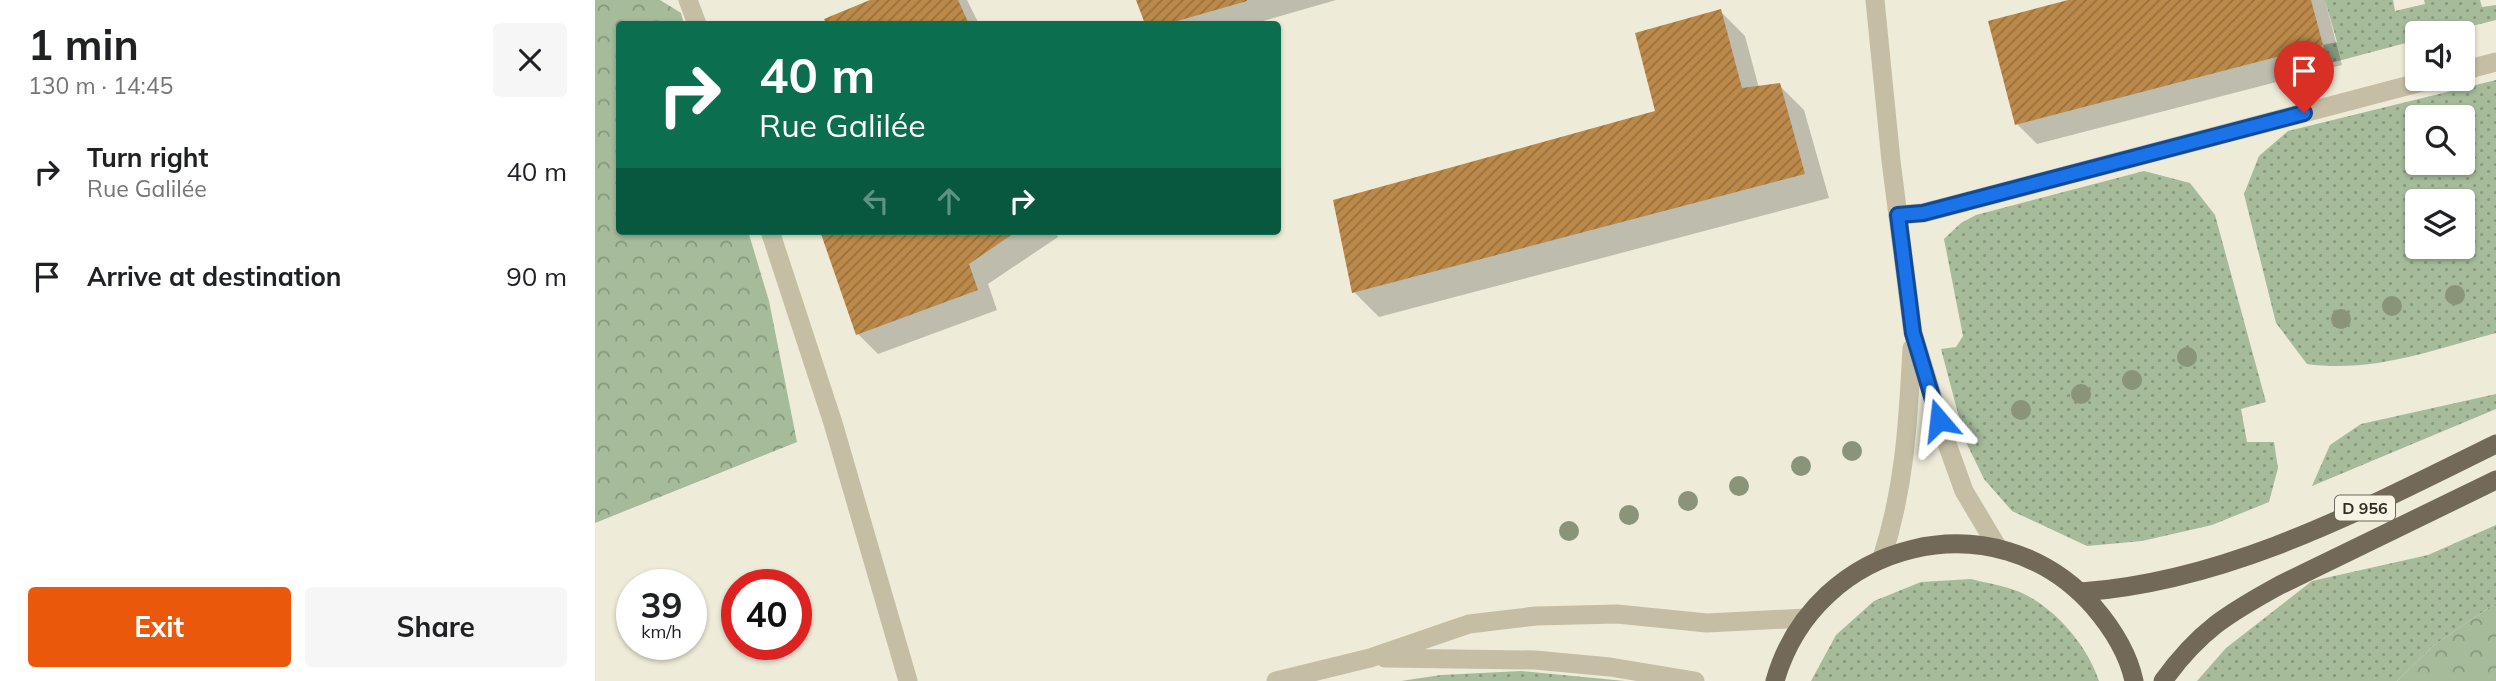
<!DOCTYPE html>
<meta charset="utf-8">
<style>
:root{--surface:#fff;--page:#f6f6f6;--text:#202124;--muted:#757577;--accent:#ea580c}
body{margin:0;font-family:Mulish,sans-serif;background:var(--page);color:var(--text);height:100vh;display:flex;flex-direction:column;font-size:26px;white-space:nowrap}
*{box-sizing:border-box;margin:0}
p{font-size:23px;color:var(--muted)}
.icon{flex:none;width:38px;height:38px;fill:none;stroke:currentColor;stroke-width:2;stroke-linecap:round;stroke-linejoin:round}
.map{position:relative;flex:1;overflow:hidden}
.sheet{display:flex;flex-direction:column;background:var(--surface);width:595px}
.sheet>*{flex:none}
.banner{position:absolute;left:21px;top:21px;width:665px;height:214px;border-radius:7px;box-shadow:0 2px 5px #0004;background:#0b6e4f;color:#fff;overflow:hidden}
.buttons{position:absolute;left:1810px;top:21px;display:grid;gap:14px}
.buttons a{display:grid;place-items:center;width:70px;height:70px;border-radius:7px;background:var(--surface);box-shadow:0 2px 5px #0004;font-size:35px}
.speed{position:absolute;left:21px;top:569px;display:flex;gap:14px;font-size:35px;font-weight:700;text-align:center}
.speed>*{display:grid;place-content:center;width:91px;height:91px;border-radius:50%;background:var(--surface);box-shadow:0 2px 5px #0004;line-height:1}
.speed small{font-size:18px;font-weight:400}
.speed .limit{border:10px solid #d22;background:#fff;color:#111}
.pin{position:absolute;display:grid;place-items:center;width:60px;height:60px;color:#fff;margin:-72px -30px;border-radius:50% 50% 50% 0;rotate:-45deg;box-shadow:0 0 7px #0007}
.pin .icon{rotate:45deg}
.me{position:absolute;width:77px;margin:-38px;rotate:343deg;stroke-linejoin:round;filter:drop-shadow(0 0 5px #0008)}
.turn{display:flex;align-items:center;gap:24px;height:147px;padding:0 28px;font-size:32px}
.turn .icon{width:91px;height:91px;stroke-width:2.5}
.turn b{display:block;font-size:49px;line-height:60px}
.lanes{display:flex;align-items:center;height:66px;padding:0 28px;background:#0003;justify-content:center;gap:35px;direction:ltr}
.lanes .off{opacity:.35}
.round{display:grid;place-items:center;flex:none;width:74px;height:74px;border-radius:7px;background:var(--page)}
.summary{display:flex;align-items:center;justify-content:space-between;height:119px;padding:0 28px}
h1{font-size:42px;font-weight:700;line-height:52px}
.action{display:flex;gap:14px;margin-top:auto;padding:14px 28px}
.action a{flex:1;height:80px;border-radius:7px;background:var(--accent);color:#fff;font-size:28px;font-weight:700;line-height:80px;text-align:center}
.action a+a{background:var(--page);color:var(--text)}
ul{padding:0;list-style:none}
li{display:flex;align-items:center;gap:21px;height:105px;padding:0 28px}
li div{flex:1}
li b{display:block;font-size:26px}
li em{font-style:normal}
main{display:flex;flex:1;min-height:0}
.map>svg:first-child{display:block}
.grass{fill:url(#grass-dots);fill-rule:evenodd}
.forest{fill:url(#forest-crowns)}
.shadow{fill:#0003}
.building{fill:url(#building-hatch)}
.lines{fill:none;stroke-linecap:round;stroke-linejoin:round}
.minor{stroke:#c5bea5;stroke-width:19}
.tertiary{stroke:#c5bea5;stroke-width:19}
.primary{stroke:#726958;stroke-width:19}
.tree{fill:#899479}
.route-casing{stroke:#114b97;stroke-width:18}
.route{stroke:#1a73e8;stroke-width:12}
.labels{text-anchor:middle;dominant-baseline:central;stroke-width:6;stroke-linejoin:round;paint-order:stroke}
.shield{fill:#f7f4e4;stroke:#6c695f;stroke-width:2}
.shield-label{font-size:16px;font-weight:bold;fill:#312d26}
</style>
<main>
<section class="sheet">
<div class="summary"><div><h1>1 min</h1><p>130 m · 14:45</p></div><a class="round"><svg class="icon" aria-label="close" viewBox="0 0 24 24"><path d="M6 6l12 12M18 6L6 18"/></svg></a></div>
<ul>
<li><svg class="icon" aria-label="right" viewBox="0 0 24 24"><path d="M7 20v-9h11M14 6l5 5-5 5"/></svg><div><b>Turn right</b><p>Rue Galilée</p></div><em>40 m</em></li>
<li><svg class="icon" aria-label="arrive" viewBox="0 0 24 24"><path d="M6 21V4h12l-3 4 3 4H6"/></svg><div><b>Arrive at destination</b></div><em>90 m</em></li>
</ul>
<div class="action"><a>Exit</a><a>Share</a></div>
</section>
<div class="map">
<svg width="1901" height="681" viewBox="0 0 1901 681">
<defs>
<pattern id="grass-dots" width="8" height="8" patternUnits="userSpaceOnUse" patternTransform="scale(1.75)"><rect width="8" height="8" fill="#a5bb9a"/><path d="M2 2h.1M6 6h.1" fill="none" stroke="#87987d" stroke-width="1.8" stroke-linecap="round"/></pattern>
<pattern id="forest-crowns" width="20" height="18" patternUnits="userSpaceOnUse" patternTransform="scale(1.75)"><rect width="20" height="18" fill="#a5bb9a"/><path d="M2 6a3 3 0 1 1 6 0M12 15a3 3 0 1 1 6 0" fill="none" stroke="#87987d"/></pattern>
<pattern id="building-hatch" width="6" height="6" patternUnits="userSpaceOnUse" patternTransform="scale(1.75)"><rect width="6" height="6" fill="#bb8949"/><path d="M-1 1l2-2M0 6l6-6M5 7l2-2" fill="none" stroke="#99703d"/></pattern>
</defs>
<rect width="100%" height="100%" fill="#eeebd8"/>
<path class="grass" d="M1730,0H1798L1800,11L1830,4L1829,0H1885L1887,7L1901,5V20L1849,33H1822V40L1732,64L1728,45L1742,42Z
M1901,80V333C1837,350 1779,373 1712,364L1681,323L1649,194L1664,156L1693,131ZM1867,117V163H1822V117ZM1867,201V247H1822V201Z
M1549,171L1595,183L1620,215L1671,402L1646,409L1652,442H1679L1683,468L1674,502L1617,525L1547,541L1492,546L1417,511L1389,479L1370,440L1346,349L1361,347L1368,336L1349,239L1366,223L1381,215Z
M1901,394V409L1717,486L1735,445L1766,424Z
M1901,525V603L1839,645L1802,681H1602L1631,648L1717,581L1833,555Z
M1376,579C1392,583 1410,586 1425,592C1460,608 1492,645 1504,681H1216L1241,635L1279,601L1326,582Z
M926,671L1030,681H806L846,675Z"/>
<path class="forest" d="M0,0H65L86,13L89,24H24V231H153L174,301L202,442L0,523Z
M1901,603V681H1802L1839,645Z"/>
<path class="shadow" d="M279,0H372L384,24H233L231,20Z
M543,0H741L658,24H551Z
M1480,0H1730L1747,65L1442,144L1422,124Z
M1125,11L1150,36L1164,88L1184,85L1209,110L1234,198L784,317L759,292L1062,113Z
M227,231H460L463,237L393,284L402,310L283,354L263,334Z"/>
<path class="building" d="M275,0H363L374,24H231L229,19Z
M541,0H652V1L572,24H550Z
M1473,0H1716L1728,45L1420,125L1393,21Z
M1126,9L1147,88L1185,83L1210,174L757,293L738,200L1060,111L1040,33Z
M225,231H422L374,264L383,290L261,335Z"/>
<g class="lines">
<path class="minor" d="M93,0L102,24
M1867,71L1901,62
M1303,215L1328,213L1838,79
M175,231L238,423L313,681"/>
<path class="tertiary" d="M1280,0L1296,161L1318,333L1351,441L1369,491L1403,548
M1287,558C1310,486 1313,423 1317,348
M790,658L940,660L1015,667L1100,681
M681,681L775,658L874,624L941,616L1022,614L1112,623L1211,618"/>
<path class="primary" d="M1486,592C1636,581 1768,509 1901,444
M1180,681C1220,540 1401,495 1499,607C1517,628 1533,653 1539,681
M1568,681C1604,631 1632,614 1685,585L1901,480"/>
</g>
<g class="tree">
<circle cx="1860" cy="295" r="10"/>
<circle cx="1797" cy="306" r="10"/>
<circle cx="1746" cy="319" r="10"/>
<circle cx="1592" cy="357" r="10"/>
<circle cx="1537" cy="380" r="10"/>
<circle cx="1486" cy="394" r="10"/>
<circle cx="1426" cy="410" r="10"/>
<circle cx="1257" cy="451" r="10"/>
<circle cx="1206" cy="466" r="10"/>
<circle cx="1144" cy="486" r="10"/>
<circle cx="1093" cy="501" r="10"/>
<circle cx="1034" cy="515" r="10"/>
<circle cx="974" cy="531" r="10"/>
</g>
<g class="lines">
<g class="route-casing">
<path id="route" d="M1344,420L1318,333L1303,215L1328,213L1709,113"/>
</g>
<use href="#route" class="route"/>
</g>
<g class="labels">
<rect class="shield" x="1740" y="495.5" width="60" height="25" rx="5"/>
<g class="shield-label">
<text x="1770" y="508">D 956</text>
</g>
</g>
</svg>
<div class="buttons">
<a><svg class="icon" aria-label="sound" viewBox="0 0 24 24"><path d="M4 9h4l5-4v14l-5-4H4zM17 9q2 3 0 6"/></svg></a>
<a><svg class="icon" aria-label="search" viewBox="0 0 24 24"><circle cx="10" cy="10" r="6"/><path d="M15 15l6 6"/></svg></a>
<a><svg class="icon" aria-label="layers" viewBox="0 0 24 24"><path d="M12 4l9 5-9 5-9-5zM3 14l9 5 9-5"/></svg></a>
</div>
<div class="speed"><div>39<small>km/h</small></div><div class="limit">40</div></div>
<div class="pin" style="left:1709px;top:113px;background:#d93025"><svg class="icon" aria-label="arrive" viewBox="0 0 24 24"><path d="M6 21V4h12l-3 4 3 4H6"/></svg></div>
<svg class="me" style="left:1344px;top:420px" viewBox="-20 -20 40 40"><path d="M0-17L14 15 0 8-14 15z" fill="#1a73e8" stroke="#fff" stroke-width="4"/></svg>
<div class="banner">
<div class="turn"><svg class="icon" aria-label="right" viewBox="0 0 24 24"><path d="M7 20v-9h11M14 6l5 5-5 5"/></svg><div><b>40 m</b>Rue Galilée</div></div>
<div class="lanes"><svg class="icon off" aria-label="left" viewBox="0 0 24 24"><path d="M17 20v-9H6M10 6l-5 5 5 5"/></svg><svg class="icon off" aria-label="ahead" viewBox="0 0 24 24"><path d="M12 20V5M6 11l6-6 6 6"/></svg><svg class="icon" aria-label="right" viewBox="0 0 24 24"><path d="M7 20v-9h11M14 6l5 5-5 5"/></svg></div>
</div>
</div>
</main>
